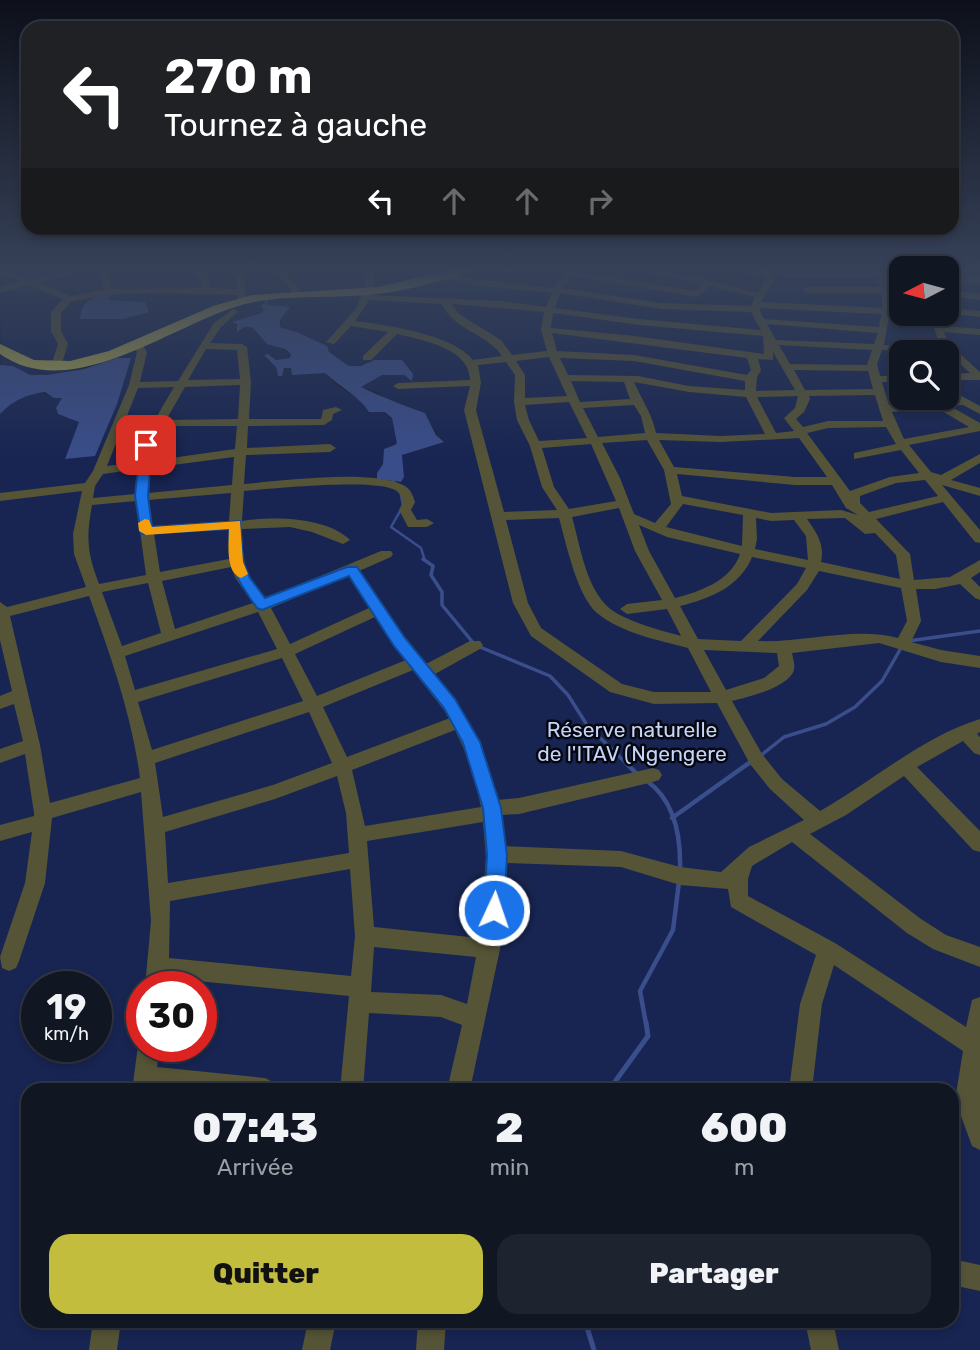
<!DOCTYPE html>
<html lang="fr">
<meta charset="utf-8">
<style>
:root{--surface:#111623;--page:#1e2330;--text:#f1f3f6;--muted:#9c9fa6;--line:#303541;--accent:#c3bd3e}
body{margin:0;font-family:Rubik,sans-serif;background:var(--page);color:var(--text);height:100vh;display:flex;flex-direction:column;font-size:26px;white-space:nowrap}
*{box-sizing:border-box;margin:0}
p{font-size:23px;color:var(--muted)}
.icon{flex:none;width:38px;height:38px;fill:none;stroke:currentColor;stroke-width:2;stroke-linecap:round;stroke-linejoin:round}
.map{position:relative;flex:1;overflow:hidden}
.drawer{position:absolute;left:21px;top:1083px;width:938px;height:245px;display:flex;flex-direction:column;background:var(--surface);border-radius:21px;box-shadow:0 4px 10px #0003,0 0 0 2px var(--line)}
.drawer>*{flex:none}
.guide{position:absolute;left:21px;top:21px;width:938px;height:214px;border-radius:21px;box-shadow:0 4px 10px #0003,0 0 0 2px var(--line);background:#202124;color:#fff;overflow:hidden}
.needle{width:46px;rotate:264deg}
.fabs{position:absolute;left:889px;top:256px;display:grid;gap:14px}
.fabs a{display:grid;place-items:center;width:70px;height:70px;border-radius:14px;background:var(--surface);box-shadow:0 4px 10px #0003,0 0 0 2px var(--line);font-size:35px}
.speed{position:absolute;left:21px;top:971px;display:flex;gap:14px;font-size:35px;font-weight:700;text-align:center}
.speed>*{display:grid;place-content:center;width:91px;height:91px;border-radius:50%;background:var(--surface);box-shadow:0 4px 10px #0003,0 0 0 2px var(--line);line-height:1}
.speed small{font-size:18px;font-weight:400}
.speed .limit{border:10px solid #d22;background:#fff;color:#111}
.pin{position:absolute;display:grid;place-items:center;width:60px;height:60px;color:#fff;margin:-30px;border-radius:14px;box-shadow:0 4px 10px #0006}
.me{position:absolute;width:77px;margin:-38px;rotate:3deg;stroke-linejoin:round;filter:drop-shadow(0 0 5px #0008)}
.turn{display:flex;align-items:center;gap:24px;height:147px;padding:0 28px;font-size:32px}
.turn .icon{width:91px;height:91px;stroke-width:2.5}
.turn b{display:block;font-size:49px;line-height:60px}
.lanes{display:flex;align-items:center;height:66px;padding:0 28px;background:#0003;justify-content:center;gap:35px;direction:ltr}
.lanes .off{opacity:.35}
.eta{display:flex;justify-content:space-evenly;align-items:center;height:119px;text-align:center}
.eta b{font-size:42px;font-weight:800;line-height:49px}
.cta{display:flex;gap:14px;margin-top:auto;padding:14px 28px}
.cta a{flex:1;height:80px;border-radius:21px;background:var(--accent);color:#111;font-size:28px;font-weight:800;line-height:80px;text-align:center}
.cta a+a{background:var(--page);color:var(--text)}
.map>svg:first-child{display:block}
.green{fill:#182552;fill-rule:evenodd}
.forest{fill:#394d8a}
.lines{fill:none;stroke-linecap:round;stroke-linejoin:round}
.stream-far4{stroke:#3a4e8b;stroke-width:2}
.stream-far3{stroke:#3a4e8b;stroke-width:2.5}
.stream-far2{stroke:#3a4e8b;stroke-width:3.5}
.stream-far1{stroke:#3a4e8b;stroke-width:4.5}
.stream{stroke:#3a4e8b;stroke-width:5}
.minor{fill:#555436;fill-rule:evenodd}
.highway{fill:#a29e4e;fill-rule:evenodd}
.route{fill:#1a73e8;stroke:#114b97;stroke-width:2}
.slow{fill:#f59e0b}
.labels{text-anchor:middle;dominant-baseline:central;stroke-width:5;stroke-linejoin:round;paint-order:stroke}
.park-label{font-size:21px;fill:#c6d4f9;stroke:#060810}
</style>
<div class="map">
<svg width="980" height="1350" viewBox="0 0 980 1350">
<rect width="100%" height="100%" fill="#171e2f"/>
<path class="green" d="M0,270H901V313H947V270H980V1350H0V414C19,394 35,389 62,398L63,400L56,408L58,414L79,421V424L131,359C101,356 68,378 32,375C19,373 15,365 1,367ZM92,299L144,302L149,312L123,319H81L79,316ZM263,304L285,306L280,327L299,333L326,346L329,352L349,366H361L374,360H402L407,379L404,375H382L361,387L379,393L387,401L425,413L437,435L444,442L401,455L404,477L401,482L395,483L377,473L383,464L385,448L397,444L392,418L385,412L367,409L365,403L335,384L325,373L299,375L288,367L276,375L277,367L264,355H270L276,360L290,358L291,354L257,335L252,327H244L240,332L234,322L262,313L266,309L261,305ZM901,352H947V397H901ZM37,987H96V1046H37ZM142,987H201V1046H142ZM28,1090H952V1321H28Z"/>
<path class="forest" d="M104,295H110L108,300L145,302L149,312L123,319H80C81,303 89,298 104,295Z
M263,304L290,307L280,320V327L299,333L327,346L329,352L349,366H361L374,360H402L413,374L412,381L404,375H382L361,387C382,397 402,405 425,413L436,435L444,442L402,455L404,477L401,482L377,479V473L383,464L384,449L397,444L392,418L385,412H369C360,397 339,386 325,373L292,375L291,368H284L282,376H278L276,367L264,355L268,354L276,360L290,358L291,354L285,349L267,344L252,327H244L237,332V324L232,322L262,313L266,309L260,306Z
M117,358H131L117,404L95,456L65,459L79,422L58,414L56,408L62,398H54L45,392C25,395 14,400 0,414V365L13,366L30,375H47L84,369Z"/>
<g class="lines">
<path class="stream-far4" d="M268,297L264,308L267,323L289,337L339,382L369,399"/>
<path class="stream-far3" d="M366,397L385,408L405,428L389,462L395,486
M401,495L403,506L391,527L421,548L425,561"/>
<path class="stream-far2" d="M423,559L433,566L431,575L442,592V605L475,645L550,676L568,695L587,725L628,765
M908,641L980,631
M759,757L784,737L826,724L855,707L882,681L901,648
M747,765L753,761"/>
<path class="stream-far1" d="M626,763L638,775
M647,781C675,801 681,837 680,870
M672,818L749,763
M646,1024L640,991L673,930L679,882"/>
<path class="stream" d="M609,1090L648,1036L646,1022
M585,1321L594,1350"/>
<path class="minor" d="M0,270C12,270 22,279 33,279C50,278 66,270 83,270L38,283L71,296L104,290L99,270H107L112,289L202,288V280L192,270H201L209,277L210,288L237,289V280L227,270H236L245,279L246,301L238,303L237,295L152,293L102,295L71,302L61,313V331L68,344L61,366L56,369L51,366L58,344L51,331V312L63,299L28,285L0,293V287L20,281L0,273Z
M275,270H283L302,294L301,296H295Z
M365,270H373L374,291L371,295L502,301L546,307L552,293L479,286L445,277V270H453V274L479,280L554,288L566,270L695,291L702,284L638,270L685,274L758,293L766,277L733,270H773L774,280L761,302L882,308L881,293H807L803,290L807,287H880L877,277L784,278L780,275L784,272L883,270L884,273H901V279L886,278L891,306L884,345L941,348L929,313H939L943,326L980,329V335L944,332L948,343L980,372V380H947V374L970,373L947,352L882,350L877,364L880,376H901V382H882L889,405L954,400L947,395V388L980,406V414L963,405L950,406L980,423V431L909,445L931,472L941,475L980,454V463L951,480L980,488V496L942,485L980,530V543L975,542L943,502L876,519L910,554L914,580L950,577L980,560V572L971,578L980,587V600L975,598L960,584L935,589H916L921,621L911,642L941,650L980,656V668L941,662L879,643L792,653C793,658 795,664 794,670C788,688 748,697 732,701L762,754L782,779L820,811C873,781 922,737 980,719V732L977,734L980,737V755L974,753L963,741L917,767L980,831V852L973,850L904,776L846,815L810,834L921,919L946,935L980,947V967L933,949L907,933L792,842L752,866L748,879V896L835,943L966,1027L972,1000L980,997V1150L972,1146L955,1100L963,1051L834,965L822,1004L812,1090H789L800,1004L816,955L731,907L728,889L680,885L621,867L505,863L500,949L470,1090H447L462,1025L441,1017L369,1013L363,1090H340L349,996L167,978V987H145L151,921L141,792L52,818L45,883L19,961L16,968L9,971L2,968L0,957L25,883L32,832L0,841V825L34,816V813L25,754L0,763V749L23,741L14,704L0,709V696L12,691L0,640V602L7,607L86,587L74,554L73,534L82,491L0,501V493L85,483L93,471L129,385L137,352L132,343L134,341H140L147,352L140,382L178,381L214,323L233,309L238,312L221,327L210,343L242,344L247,347L251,382L249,419H321L323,410L336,407L342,410L333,414L332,420L324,425L248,426L247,448L330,444L336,448L330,452L246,455L244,484C283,481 369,469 403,485C410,488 413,495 415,502L411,510L417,520L427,519L434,523L427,527H408L399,510L403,502C402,499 400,494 398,492C382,477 269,489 244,491L242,521C272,516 327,517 350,540L343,544L312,532L290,527L242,529C243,564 244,571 265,599L381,551H391L393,554L391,557L359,571L398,629L426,664L470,641H480L483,645L480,649L435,674C466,711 485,753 498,800L519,798L653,768L659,770L662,775L659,780L653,782L519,814L501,815L504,846L621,851L680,867L721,872L749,847L804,820L770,789L750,764L717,703L654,704L610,692L531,636L513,603L464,410L470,386L398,389L393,386L398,383L470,380C470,348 422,340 397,334L371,360H363V356L388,332L351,326L334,344L326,342L356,309L362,292L365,289ZM571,276L697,297L710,286L755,297L751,306L661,303L562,288ZM560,293L661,309L751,312L761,330L639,319L555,308ZM369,300L442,304C452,329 488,334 502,356L473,360C452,334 387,325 355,321ZM452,304L544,312L541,330L547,351L512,355L501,340L459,314ZM759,308L881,314V315L879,327L764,319ZM553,313L639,325L763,336L764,354L635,336L551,328ZM767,324L878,333L874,344L776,340ZM552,333L747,358L751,370L747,375L634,355L557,351ZM779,345L872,350L867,365L790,364ZM206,349L237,350L240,379L188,380ZM773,352L795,390L756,391L757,377L761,370L758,359L773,360ZM549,357L567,396L525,398V375L516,361ZM560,358L634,361L745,381V390L689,386L638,376L568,375ZM506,362L515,375L514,402L517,420L530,446L542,487L557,510L504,512L476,410L481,383L478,365ZM794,370L868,371L873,389L805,390ZM571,381L624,382L630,399L580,402ZM634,382L689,392L746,397L765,434L721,436L656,433C652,414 642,400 634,382ZM240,385L238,419L166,420L185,387ZM174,387L140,445L138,462L107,466L138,388ZM875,395L883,421H828L803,427L796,419L804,412L810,399L809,396ZM798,396L795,408L784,418L794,431L776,433L757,397ZM569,402L587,438L539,441L529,420L525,405ZM634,405L641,416L645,433L598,437L583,408ZM937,408L969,427L904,439L892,412ZM162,426H237L235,449L150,461L152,445ZM886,427L896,444L854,453V459L901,450L919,473L890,477L850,491L807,433L828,428ZM799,438L827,477H795L674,467L659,440L721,442ZM647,440L664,470L671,504L655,523L634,514L620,478L602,443ZM591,444L616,501L569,509L554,487L542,448ZM234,457L232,485L148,493L150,468ZM138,469L135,494L93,498L95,486L103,474ZM677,474L795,485H832L846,508L858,515L841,510L771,513L682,496ZM925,480L938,496L869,512L860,503V496L896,483ZM231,493L229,521L152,526L148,500ZM136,501L146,575L99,584C87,552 86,538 92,505ZM683,504L743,515L742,546L666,527ZM619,508L635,551L662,600L627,604L620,609L627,614L667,609L681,636C660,630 619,620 605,604C585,582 580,545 572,517ZM559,518C566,543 577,596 597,613C621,633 658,640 688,648L711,692H654L622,684L541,628L528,603L506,520ZM756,518L771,521L794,520L806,536L808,560L755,549L757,539ZM845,518L865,534L875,533L896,555L900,579L821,562C825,545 817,533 807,519ZM639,525L667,537L740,554C731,581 699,592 675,598L649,551ZM228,528L229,559L160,572L154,534ZM752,557L806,568L797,584L741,641L698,639L680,606C709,599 740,587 752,557ZM231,567L236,579L253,603L175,629L162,581ZM819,571L901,588L907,621L898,638C856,626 803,643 758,641L807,590ZM348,575L369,608L290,644L271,608ZM148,583L161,633L122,646L102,592ZM89,596C110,654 132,716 140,778L50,803L40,745L10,616ZM258,612L277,649L135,690L125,656ZM375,617L406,660L317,696L295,654ZM704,650L777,653L779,666L764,678L726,690ZM282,658L303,701L152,750L138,702ZM413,670L450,718L347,757L323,707ZM309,712L332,763L273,785L163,817L155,763ZM455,730L472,766L481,807L365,826L352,770ZM337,776L346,813L349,853L168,883L165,832L275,799ZM483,822L486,858L479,938L374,927L367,841ZM350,869L355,936L351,976L169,958L170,901ZM374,947L476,957L467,1004L441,995L371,992Z
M947,275L980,278V284L947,281Z
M947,290L980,294V300L947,296Z
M947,308L980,311V317L945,313Z
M142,1038V1046H160L157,1067L265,1078L273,1082L277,1090H132L138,1046Z
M952,1259L980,1265V1291L952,1285Z
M93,1321H121L117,1350H89Z
M308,1321H336L330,1350H302Z
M418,1321H446L444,1350H416Z
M805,1321H833L839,1350H811Z"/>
<path class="highway" d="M452,270H470C461,277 446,280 435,282C408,290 380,295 351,296C316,298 280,295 245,304C173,323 73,405 0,354V344L34,360L70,361L109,351L213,306L252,295L378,287Z"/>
</g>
<linearGradient id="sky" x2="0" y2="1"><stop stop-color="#0d101a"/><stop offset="0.59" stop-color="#364158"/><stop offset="1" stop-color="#364158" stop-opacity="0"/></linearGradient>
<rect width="980" height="459" fill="url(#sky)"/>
<path class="route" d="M146,441L152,445L148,496L152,527L240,521L243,562L250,578L265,598L347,567H357L405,638L455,699L480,742L501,808L507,855L504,910L501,916L494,919L487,916L484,910L487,855L483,808L463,743L444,708L394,646L349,576L262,610L257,608C234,576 230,569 229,529L141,534L135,496L140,445Z"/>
<path class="slow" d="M145,519L149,520L152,527L240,521L243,562L248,574L241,578C225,572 229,544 229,529L146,535L139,531L138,523Z"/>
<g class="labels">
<g class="park-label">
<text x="632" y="729">Réserve naturelle<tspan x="632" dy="24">de l'ITAV (Ngengere</tspan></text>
</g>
</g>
</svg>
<div class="fabs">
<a><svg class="needle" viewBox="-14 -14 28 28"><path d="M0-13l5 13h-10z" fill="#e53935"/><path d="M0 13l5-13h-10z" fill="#9c9fa6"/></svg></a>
<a><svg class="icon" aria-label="search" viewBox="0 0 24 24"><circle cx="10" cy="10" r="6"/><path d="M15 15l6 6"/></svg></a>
</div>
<div class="speed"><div>19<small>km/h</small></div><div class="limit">30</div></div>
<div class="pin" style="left:146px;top:445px;background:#d93025"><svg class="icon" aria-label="arrive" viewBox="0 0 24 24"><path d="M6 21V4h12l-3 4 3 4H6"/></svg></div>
<svg class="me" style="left:494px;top:910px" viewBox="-20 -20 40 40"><circle r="17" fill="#1a73e8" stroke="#fff" stroke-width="3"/><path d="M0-11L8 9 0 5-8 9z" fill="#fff"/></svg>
<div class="guide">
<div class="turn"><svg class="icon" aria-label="left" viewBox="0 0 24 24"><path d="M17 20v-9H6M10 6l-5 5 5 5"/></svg><div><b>270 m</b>Tournez à gauche</div></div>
<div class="lanes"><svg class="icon" aria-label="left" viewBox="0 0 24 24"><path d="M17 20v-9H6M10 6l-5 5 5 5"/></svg><svg class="icon off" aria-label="ahead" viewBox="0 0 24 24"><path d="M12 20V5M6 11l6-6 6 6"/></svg><svg class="icon off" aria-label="ahead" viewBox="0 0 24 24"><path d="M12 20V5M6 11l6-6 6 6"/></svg><svg class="icon off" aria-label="right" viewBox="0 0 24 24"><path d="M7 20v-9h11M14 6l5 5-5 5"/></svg></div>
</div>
<section class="drawer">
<div class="eta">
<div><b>07:43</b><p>Arrivée</p></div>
<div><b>2</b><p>min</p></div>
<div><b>600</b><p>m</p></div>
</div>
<div class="cta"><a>Quitter</a><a>Partager</a></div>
</section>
</div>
